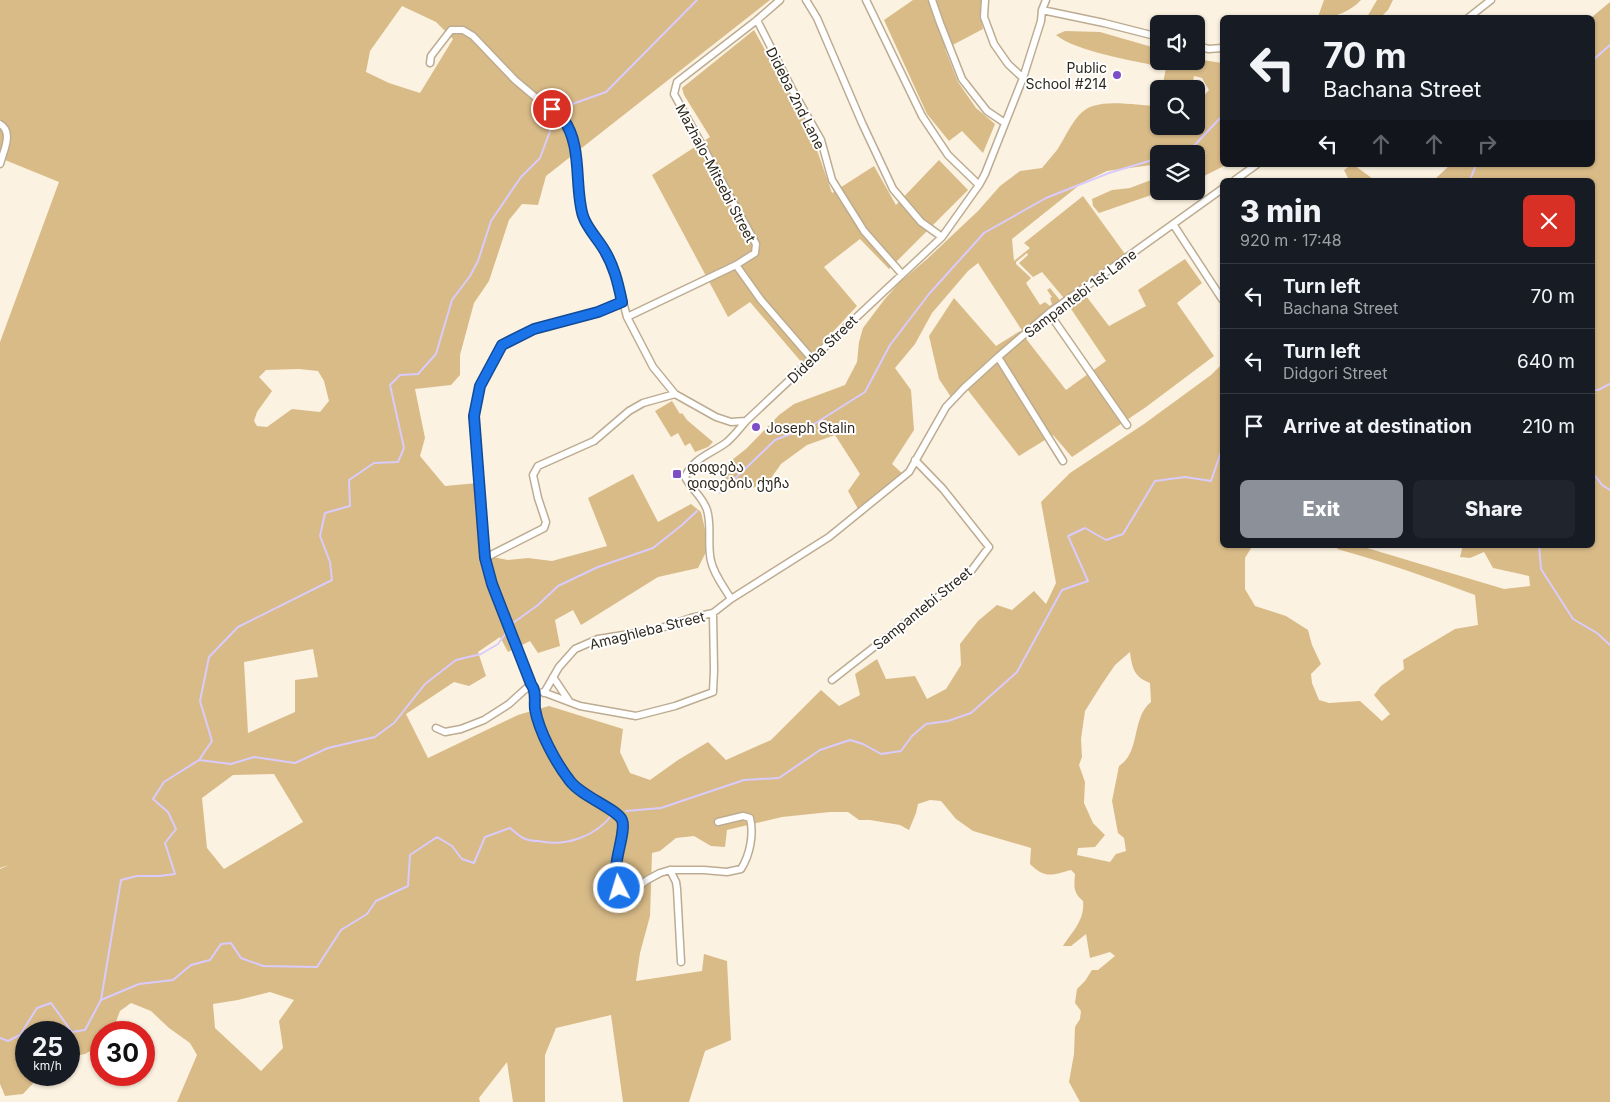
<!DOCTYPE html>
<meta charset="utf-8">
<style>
:root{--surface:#171b24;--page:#20242c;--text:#f1f3f6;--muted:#9ea1a6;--line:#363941;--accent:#8c9099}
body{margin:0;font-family:Inter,"Noto Sans Georgian",sans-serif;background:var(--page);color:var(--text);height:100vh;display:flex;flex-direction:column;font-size:19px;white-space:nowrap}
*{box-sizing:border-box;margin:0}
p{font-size:16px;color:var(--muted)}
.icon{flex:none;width:28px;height:28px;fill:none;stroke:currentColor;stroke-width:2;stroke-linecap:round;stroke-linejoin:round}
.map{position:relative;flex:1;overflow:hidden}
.drawer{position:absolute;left:1220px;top:178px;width:375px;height:370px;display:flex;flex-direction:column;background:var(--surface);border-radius:8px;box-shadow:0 1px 4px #0004}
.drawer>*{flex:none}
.hud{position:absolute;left:1220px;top:15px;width:375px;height:152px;border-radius:8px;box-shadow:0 1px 4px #0004;background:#171b24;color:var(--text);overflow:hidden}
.fabs{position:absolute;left:1150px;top:15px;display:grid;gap:10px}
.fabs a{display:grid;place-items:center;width:55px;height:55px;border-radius:8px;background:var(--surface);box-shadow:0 1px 4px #0004;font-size:25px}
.speed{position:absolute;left:15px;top:1021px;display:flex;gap:10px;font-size:25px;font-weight:700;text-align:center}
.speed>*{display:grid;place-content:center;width:65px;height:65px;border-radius:50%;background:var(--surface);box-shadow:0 1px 4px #0004;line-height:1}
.speed small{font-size:12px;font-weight:400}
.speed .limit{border:8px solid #d22;background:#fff;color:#111}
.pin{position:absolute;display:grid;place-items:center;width:42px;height:42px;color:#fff;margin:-21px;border:2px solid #fff;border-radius:50%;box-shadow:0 1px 5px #0007}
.me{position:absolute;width:55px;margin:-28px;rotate:355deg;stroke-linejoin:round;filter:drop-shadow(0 0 4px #0008)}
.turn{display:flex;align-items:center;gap:18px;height:105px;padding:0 20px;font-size:22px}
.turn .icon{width:65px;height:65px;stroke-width:2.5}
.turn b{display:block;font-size:35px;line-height:42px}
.lanes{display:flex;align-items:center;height:48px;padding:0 20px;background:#0003;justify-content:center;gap:25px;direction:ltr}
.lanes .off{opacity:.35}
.round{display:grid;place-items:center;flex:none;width:52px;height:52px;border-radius:8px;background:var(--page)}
.head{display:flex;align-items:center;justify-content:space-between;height:85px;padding:0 20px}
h1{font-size:30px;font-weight:800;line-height:38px}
.primary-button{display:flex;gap:10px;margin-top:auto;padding:10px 20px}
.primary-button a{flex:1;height:58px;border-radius:8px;background:var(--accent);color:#fff;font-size:20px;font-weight:800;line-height:58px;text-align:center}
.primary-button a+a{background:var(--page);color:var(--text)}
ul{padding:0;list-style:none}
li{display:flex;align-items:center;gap:15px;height:65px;padding:0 20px;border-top:1px solid var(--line)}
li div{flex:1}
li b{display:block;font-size:19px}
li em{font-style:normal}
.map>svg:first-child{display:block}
.green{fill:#d9bb88;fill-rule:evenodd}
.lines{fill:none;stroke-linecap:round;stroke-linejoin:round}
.stream{stroke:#dacbfd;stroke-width:2}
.street-casing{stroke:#bdac91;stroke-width:9}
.street{stroke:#fff;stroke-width:6}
.route-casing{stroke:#114b97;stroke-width:12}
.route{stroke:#1a73e8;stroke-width:9}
.poi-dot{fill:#7e4ec7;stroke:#fff;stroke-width:2}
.labels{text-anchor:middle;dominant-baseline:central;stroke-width:4;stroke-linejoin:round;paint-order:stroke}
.poi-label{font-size:14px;fill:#2e281d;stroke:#fff;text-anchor:start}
.street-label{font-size:14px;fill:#2e281d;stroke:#fff}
</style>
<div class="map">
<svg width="1610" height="1102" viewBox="0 0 1610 1102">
<rect width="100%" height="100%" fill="#fcf2e1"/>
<path class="green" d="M0,0H770L546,176L538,205L522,204L509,220L489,281L474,303L460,355V375L451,385L415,389L425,438L420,456L445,486L478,483V534L482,555L508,560L528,558L552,561L607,546L588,498L633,474L658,522L691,504L701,512L709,546L698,568L658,577L581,625L573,610L555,620L560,646L538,653L530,641L508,652L500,637L478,652L486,676L469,686L454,682L406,714L428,758L518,715L549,706L623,729L620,752L630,773L650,780L678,760L708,742L726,760L771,740L821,690L839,706L860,695L855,674L877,659L886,679L915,676L927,699L946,689L961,665L960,644L978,621L997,605L1012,610L1034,591L1046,604L1056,583L1041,502L1070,473L1144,424L1211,375L1222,364V545H1253L1245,558V589L1255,606L1286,616L1308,630L1312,645L1321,664L1311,674L1312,683L1319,700L1329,703L1360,701L1382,721L1390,714L1374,695L1381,686L1404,669L1403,660L1455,629L1478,625L1475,595C1430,578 1384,562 1337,549L1339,545H1357L1504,589L1530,586L1529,576L1493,568L1484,552L1470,558L1460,557L1463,545H1592V180H1434L1450,165H1592V17L1610,2V1102H1080L1069,1082L1074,1054L1075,1027L1080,1019L1081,1011L1075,1003L1077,989L1085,981L1092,970H1098L1115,956L1110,952L1090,958L1086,934L1071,946H1063C1073,931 1085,920 1083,901C1073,892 1074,887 1075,874L1071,870C1052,875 1045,879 1030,864L1031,848L973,831L956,819L941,801L930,800L918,804L916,813L909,830L900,825L870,820H859L848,812H830L782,817L727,830L725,847L711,846L694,836L676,838L660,851L652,853L650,916L640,953L636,981L702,971L704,954L727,961L731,1040L705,1051L689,1102H623L611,1015L556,1028L545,1055V1102H513L507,1062L479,1098L480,1102H177L197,1055L190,1043L169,1028L151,1011L131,1003L120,1011L112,1032H101V1045L85,1054L69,1057V1032H26V1075H41L23,1094L5,1096L0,1084V869L9,865L0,868V342L59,182L0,158ZM402,6L436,22L453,39L420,93L389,83L366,72L370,51ZM299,369L318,371L324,381L329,401L320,412L292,409L267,427L257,426L254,421L257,412L272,391L259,377L266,370ZM313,649L318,677L295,680V712L248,733L244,662ZM1130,652C1132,668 1134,677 1150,683L1151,702C1131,718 1141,752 1119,766L1112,801L1118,833L1124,838L1126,851L1116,854L1110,862L1077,855L1078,848L1095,847L1105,835L1093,823L1084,803L1085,782L1079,765L1082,757L1081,739L1085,711L1102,684L1115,665ZM274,774L303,822L224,869L207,848L202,798L233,775ZM270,992L294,1000L279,1021L283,1048L261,1071L215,1028L213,1004L238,1000Z
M913,0H981L980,16L983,29L945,49L958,82L976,108L995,124L983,153L962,131L949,141L927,114L884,20Z
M1324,0H1361C1350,12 1334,18 1318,17Z
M1377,0H1393L1388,10L1381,17H1367Z
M754,30L811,133L832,193L874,166L896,205L939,160L968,190L889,269L860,239L824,267L857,306L803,364L750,302L728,317L652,175L710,137L684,95L682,88Z
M1065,31L1100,32L1159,49V61H1196V59L1222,63V165H1226L1196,180V160L1207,153L1196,156V154H1159V164L1107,171L1082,183L1012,239L1014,261L1030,248L1024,243L1083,196L1125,254L1080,288L1109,326L1146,306L1138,290L1185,259L1202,283L1177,303L1214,356L1146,407L1072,457L1053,435L1019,456L967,389L955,403L939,379L929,336L954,298L996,346L1020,331L1066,390L1106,361L1063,297L1042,272L1033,277L1019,263L1028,255L1027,253L1016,262V264L1031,278L1026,283L1040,305L1045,302L1050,306L1052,304L1050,298L1052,297L1047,290L1050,288L1059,299V302L1023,332L978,263L968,271L932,313L915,344L895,368L911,390L914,430L892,464L905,476L862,516L848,491L860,474L835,435L807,445L781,464L769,481L748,490L735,489L719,474L728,463L746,449L779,415L794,404L845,385L857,362L859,342L863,328L884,300L900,282L927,259L978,211L1000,186L1020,171L1042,168C1047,162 1052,156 1057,150C1066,137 1076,110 1093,106C1113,100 1138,106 1159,106V126H1196V104L1209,90L1202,78L1194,76L1192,88L1163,83L1166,68C1137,61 1076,52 1056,35Z
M1351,165H1354L1373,179L1384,178L1387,180H1349L1344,170Z
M1159,177V191H1163L1099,213L1093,206L1092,199L1112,190L1130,188Z
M672,401L680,414L682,413L687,420L713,442L708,447L695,452L690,443L685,446L678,433L671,437L655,411Z"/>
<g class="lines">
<path class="stream" d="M1592,61L1610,45
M561,108L606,92L697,0
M1175,154L1191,149L1222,116
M1470,180L1476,165
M1592,390H1598L1610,384
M1592,472L1602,485L1610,490
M720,493L775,440L811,426L865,392L890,345L929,294L984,233L1046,198L1109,173L1159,158
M1539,545L1541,569L1573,619L1597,633L1610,645
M510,626L513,623L538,605L558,586L598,567L653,548L682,525L697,511
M199,760L231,764L254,757L295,763L328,748L375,737L394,723L425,684L456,660L481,654L498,644L508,630
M626,811L661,808L744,780L779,778L820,750L850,740L863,744L881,754L901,751L912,736L926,724L948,721L971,713L1017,672L1062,590L1088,581L1068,536L1085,528L1106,540L1123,534L1155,481L1185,477L1211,481L1222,449
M101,1000L121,880L137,876H160L175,874L165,843L176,829L168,812L153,799L164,782L199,760L212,741L200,701L209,657L238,627L332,580L330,562L320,536L325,513L350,506L349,480L374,463L398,462L404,448L390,385L400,375L418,374L436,354L452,300L470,276L478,261L491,221L521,177L540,158L552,126
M0,1038L8,1041L20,1035L37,1008L51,1003L72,1032L85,1030L101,1000L139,984L173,980L191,965L210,960L221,944L231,943L241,958L263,966L317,967L341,930L367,914L376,901L408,886L410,855L437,837L452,846L462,859L474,863L485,837L510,828C514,831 518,835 523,838C527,840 533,841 538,841C565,847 595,837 612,815"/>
<g class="street-casing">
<path id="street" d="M806,0L817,18L862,123L893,189L921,222L942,237
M866,0L922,116L948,155L979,185
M932,0L940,23L962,79L987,111L1005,123
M985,0L984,17L994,44L1008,64L1023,78
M1042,10L1104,23L1159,37
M1468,18L1491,0
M757,20L793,91L821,140L832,180L864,231L901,273
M1196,46L1209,49L1222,48
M430,63L431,56L451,30H463L473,36L515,80L540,101L552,109L564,120L571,135L577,160V178L583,217L603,248L615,271L627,317L653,367L675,394L716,417L731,422L746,421
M0,124C14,132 3,152 0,164
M1235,180L1256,165
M1173,224L1222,299
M736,265L761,300L812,359
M622,302L598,312L534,329L502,345L480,386L473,416L485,558L492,584L529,679L535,688V710L546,741L571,783L585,795L616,811L622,820L623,831L619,845L616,869L619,888L632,892L647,880L660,873L670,870H704L727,872L741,869C750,855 754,834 750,818L743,816L718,822
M1049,313L1127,425
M627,317L736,265L755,253L756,244L674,94L677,82L757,20L780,0
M998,357L1063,461
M485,558L544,528L546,522L538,498L533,475L538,466L594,441L629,411L643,403L675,394
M731,599C724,587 714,575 711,561C707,544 712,526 707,510C703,497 691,489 685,477C693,458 711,454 727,442C734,436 740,428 746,421L942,237L979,185L985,174L1023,78L1041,21L1042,10L1046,0
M553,677L569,701
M832,680L971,571L989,547L943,489L915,460
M543,692L580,706L636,716L675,706L713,692L714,670L713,613
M544,693L559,667L575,649L598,639L655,630L691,618L713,613L731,599L829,537L909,472L946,407L964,388L998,357L1049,313L1222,189
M436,728L445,732L461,729L484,720L509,704L531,684
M670,870L676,882L677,889L681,962"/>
</g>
<use href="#street" class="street"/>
</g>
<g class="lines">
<g class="route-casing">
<path id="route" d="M552,109C556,112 560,116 563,119C583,145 574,187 583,216C587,228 597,238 603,248C614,265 618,283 622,302L598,312L534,329L502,345L480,386L474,416L485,558L492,584L531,684C537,692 534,700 535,709C539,732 556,763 570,781C581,796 617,809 622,820C626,830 616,855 616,869C616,875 618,881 619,888"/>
</g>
<use href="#route" class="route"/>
</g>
<g class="poi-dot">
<circle cx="1117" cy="75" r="5"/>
<circle cx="756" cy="427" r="5"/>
<rect x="672" y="469" width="10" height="10" rx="2.5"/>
</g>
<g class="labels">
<g class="poi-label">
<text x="1107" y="67" text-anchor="end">Public<tspan x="1107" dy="16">School #214</tspan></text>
<text x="766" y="427">Joseph Stalin</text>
<text x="687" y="466">დიდება<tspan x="687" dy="16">დიდების ქუჩა</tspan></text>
</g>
<g class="street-label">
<text transform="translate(796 98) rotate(63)">Dideba 2nd Lane</text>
<text transform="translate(716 173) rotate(62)">Mazhalo-Mitsebi Street</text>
<text transform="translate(1080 293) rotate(-37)">Sampantebi 1st Lane</text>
<text transform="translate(822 349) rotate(-44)">Dideba Street</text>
<text transform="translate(922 608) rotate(-39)">Sampantebi Street</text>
<text transform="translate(647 630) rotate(-14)">Amaghleba Street</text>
</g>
</g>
</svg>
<div class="fabs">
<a><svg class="icon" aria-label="sound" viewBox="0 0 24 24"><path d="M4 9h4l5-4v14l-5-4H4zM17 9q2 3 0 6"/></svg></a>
<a><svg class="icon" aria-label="search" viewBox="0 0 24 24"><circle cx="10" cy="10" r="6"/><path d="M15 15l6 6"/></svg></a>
<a><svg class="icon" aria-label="layers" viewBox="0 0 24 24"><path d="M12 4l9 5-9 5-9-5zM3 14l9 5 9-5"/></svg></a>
</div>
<div class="speed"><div>25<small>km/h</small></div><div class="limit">30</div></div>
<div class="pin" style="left:552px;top:109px;background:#d93025"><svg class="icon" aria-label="arrive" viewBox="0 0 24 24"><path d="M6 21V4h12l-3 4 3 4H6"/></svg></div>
<svg class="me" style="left:619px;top:888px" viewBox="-20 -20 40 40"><circle r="17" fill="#1a73e8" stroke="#fff" stroke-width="3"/><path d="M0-11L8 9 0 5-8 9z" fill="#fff"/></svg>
<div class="hud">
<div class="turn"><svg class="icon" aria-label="left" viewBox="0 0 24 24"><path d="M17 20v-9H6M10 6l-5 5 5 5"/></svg><div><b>70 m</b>Bachana Street</div></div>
<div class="lanes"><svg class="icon" aria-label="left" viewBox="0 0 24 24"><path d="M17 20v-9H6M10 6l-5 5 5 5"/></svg><svg class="icon off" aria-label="ahead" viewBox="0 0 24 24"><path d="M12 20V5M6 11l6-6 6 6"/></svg><svg class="icon off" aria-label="ahead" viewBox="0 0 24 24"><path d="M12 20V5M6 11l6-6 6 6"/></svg><svg class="icon off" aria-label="right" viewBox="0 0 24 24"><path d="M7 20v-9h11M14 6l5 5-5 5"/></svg></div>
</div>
<section class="drawer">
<div class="head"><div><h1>3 min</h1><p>920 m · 17:48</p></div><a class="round" style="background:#d93025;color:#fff"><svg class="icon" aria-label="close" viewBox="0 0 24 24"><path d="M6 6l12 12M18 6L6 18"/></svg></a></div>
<ul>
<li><svg class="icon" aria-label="left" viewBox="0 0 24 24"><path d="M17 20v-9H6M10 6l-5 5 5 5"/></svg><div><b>Turn left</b><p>Bachana Street</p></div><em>70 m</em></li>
<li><svg class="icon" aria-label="left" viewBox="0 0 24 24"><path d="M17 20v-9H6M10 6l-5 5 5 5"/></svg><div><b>Turn left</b><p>Didgori Street</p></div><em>640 m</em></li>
<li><svg class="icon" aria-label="arrive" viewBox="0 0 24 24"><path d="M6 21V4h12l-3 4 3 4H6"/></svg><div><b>Arrive at destination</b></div><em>210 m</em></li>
</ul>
<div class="primary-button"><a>Exit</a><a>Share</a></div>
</section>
</div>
